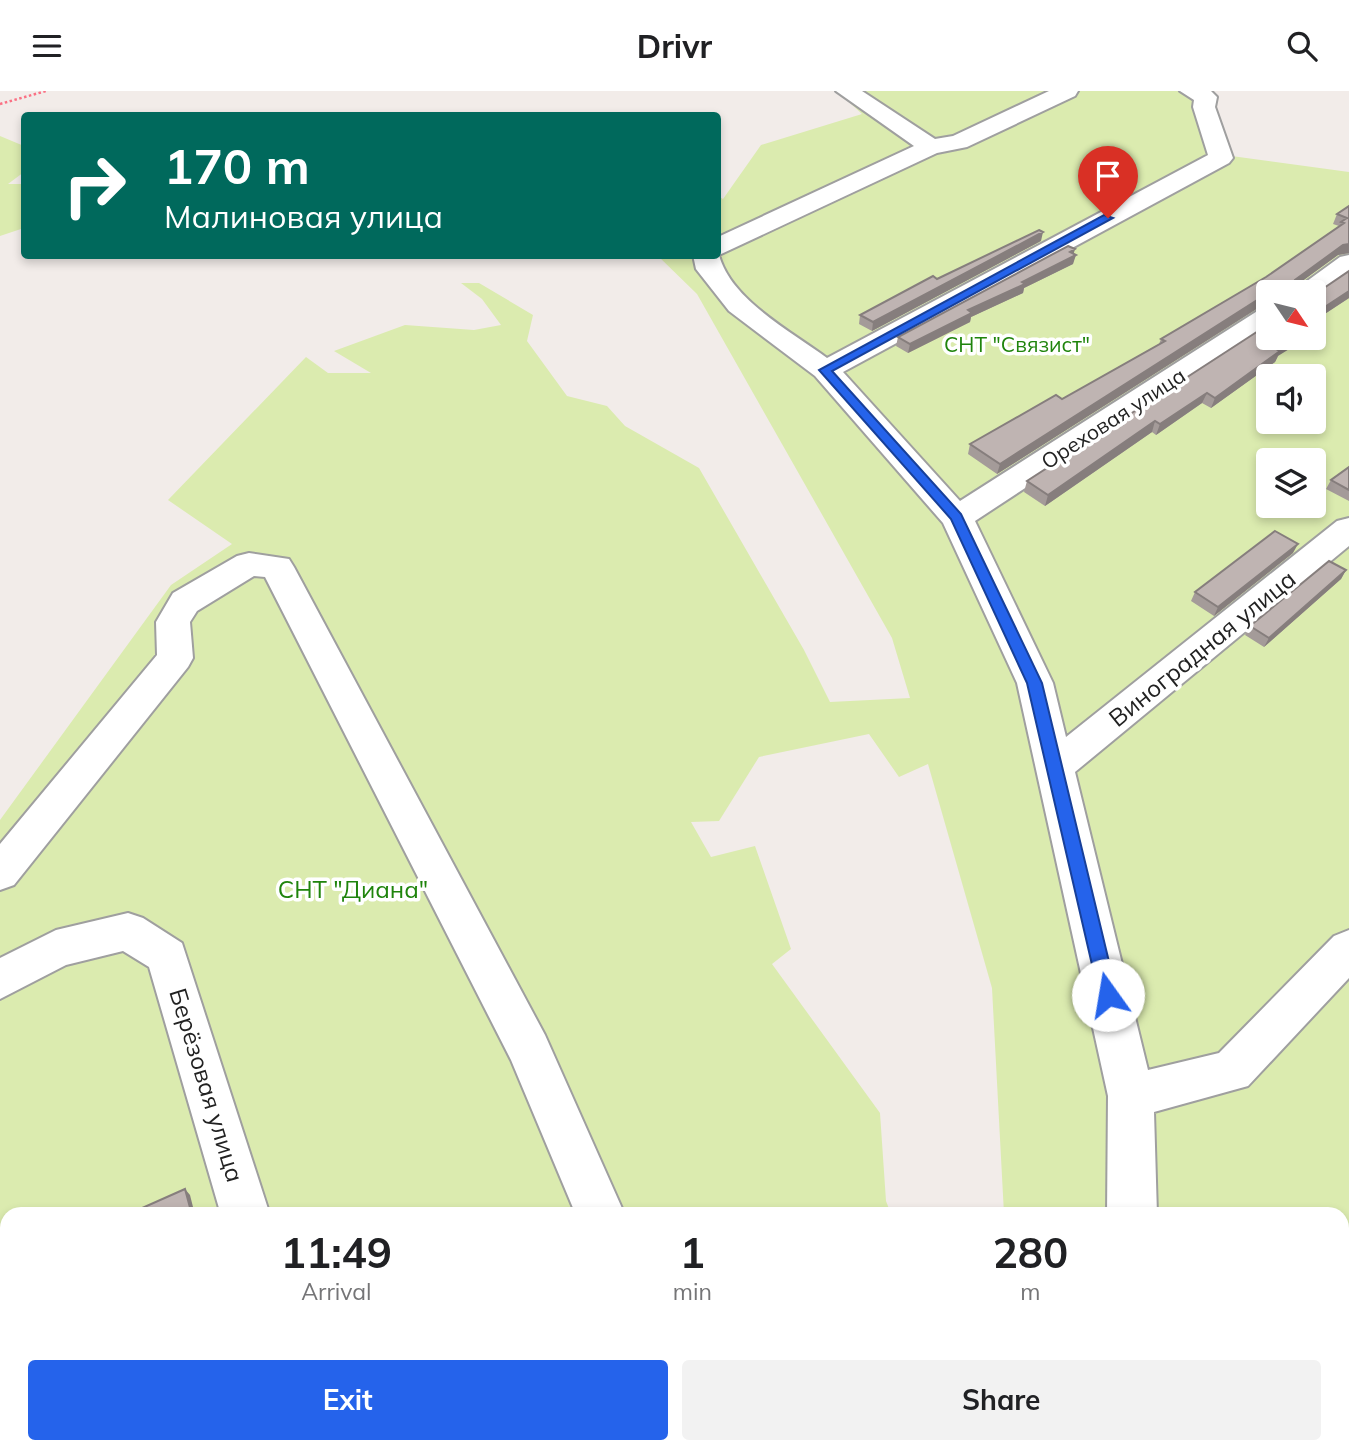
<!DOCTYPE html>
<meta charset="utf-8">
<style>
:root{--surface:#fff;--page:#f2f2f2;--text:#202124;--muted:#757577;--accent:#2563eb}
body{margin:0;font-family:Mulish,sans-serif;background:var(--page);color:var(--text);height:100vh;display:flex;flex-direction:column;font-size:26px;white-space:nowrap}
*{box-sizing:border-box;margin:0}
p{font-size:23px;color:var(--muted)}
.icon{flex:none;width:38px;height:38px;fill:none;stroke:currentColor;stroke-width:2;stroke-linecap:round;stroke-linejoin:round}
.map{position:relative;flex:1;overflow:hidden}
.sheet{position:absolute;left:0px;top:1116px;width:1349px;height:247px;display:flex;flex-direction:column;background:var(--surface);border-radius:21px 21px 0 0;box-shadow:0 4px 10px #0003}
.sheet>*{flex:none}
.top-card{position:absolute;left:21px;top:21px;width:700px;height:147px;border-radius:7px;box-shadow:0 4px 10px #0003;background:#00695c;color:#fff;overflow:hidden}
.needle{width:46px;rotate:125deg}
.tools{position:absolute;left:1256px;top:189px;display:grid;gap:14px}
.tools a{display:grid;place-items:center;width:70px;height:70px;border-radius:7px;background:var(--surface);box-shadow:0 4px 10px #0003;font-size:35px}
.pin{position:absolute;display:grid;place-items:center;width:60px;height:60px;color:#fff;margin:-72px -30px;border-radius:50% 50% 50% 0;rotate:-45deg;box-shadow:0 0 7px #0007}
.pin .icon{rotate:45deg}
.me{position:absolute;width:77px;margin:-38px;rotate:347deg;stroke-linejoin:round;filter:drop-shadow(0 0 5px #0008)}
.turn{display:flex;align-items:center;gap:24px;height:147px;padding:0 28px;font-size:32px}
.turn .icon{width:91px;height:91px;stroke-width:2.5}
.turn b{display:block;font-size:49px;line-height:60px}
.eta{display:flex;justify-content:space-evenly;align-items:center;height:119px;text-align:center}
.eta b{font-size:42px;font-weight:700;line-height:49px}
.action{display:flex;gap:14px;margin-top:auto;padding:14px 28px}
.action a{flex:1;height:80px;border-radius:7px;background:var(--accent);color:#fff;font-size:28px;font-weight:700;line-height:80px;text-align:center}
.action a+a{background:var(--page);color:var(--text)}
header{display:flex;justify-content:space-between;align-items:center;height:91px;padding:0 28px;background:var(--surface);font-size:32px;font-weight:700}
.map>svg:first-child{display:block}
.grass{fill:#dbebaf;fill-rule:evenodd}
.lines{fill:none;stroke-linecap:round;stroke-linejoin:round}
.minor-casing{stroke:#9f9f9f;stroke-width:4}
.path{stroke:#fa7184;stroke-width:2.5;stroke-dasharray:2.5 2.5;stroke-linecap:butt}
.minor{fill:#fff;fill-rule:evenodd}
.wall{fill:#a49b99}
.shaded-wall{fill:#867e7d}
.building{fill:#bfb4b2;stroke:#867e7d;stroke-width:2}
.route{fill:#2563eb;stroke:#184099;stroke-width:2}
.labels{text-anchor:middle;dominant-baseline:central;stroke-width:7;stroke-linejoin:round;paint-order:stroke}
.far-park-label{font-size:21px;fill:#1f840c;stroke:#fff}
.far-street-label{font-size:21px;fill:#222;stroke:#fff}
.street-label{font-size:24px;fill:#222;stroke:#fff}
.park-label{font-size:24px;fill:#1f840c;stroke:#fff}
</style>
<header><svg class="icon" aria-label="menu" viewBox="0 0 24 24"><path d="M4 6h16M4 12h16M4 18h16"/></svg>Drivr<svg class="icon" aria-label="search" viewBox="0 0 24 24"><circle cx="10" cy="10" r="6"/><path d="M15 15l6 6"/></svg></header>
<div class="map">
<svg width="1349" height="1363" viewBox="0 0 1349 1363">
<rect width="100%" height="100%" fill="#f2ece9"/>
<path class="grass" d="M837,0H1199L1224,64L1349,81V1363H978L1008,1356H1342V1124L1004,1123L992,897L928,673L899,686L869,643L759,666L719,730L691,731L711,766L755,755L791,858L772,873L880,1022L886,1110L891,1123L7,1124V1356H975L977,1363H0V729L171,494L232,453L168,409L306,266L328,282H371L334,260L405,234L474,239L501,234L482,208L461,192H479L533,224L527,250L567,305L607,315L625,335L699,377L804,559L830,611L910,607L892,547L697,203L658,165L718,164V105L723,108L761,54L862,23ZM1269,201H1314V247H1269ZM1269,285H1314V331H1269ZM1269,369H1314V415H1269Z
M0,45L24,55V81L8,93H24V137L0,145Z"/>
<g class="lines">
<g class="minor-casing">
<path id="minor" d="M836,0H862L935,48L953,45L1049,0H1078L1075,5L967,56L937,62L719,164C731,209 791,240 827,267L1208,64L1193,16L1194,9L1180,0H1211L1217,6L1215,16L1233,67L1229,72L843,281L960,410L1259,219L1269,217V237L975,430L1053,592L1066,646L1337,430L1349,427V455L1075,681L1148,979L1219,962L1334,845L1349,839V887L1248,995L1154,1021L1157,1124H1107L1108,1005L1017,592L943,432L815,285L729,220L696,178L693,164H718V146L914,55Z
M1349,164V184L1315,207L1314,201H1292L1340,166Z
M249,462L289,468L294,476L545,944L625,1124H576L511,969L265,486L254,485L197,520L190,531L193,567L188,576L14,794L0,799V753L157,564L156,531L173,502L237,465Z
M128,822L143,827L182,852L270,1124H221L149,876L123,860L66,874L0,908V867L56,839Z
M291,1356H345L347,1363H293Z
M675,1356H730L732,1363H678Z
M1109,1356H1163V1363H1109Z"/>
</g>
<path class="path" d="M0,13L46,0"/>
<use href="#minor" class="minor"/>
</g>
<path class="wall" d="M1349,115V162L1338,164L1298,193L1321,199L1349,180V207L1317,228V240L1314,201H1269L1258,217L997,383L968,363L970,353L1062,308L1159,253L1161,248L1266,186L1339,135L1333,133L1337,123Z
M1041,150L872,240L859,233L860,224L937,188Z
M1074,163L1073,173L1024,197L1023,202L971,226L970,231L908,262L896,255L898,246Z
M1278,265L1275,271L1211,317L1202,312L1156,344L1152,341L1045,415L1024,401L1027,390Z
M1349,376V410L1326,398L1331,389Z
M1293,462L1214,525L1191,510L1195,501Z
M1346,479L1341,488L1264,556L1245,544L1250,535Z"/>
<path class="shaded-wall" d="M1043,141L1041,150L872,240L873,231Z
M1349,153V162L1338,164L1290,199L1295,189L1343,154Z
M1075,158L1073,165L1076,164L1073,173L1024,197L1023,202L971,226L970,231L908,262L910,253L968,219L1022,191Z
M1349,200V207L1314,230V223Z
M1262,206H1269V215L1258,217L997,383L1000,373Z
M1322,230L1317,240L1314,242V235Z
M1295,247H1307L1278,265L1275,271L1211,317L1215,307L1276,258Z
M1207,302L1202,312L1156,344L1160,333Z
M1155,330L1152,341L1045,415L1048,404Z
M1298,453L1293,462L1214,525L1218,516Z
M1346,479L1341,488L1264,556L1269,547Z
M185,1098L190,1104L195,1124H192Z"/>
<path class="building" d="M1349,115V153L1343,154L1295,189L1296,193H1316L1321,199L1349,180V200L1314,223V201H1269V206H1262L1000,373L970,353L1056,304L1062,308L1165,250L1161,248L1266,186L1344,132L1341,131L1347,127L1337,123Z
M1039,139L1043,141L873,231L860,224L933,185L937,188Z
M1068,155L1075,158L1070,161L1076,164L1022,191L1025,193L968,219L972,222L910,253L898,246Z
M1314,226L1322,230L1314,235Z
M1269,233V247H1295L1276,258L1280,260L1215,307L1207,302L1160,333L1155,330L1048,404L1027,390Z
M1349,376V399L1331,389Z
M1275,440L1298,453L1218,516L1195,501Z
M1329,470L1346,479L1269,547L1250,535Z
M185,1098L192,1124H134L133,1121Z"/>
<path class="route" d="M1104,124L1113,127L832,280L961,423L1042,592L1117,904L1114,909L1108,912L1101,909L1099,904L1027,592L951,428L819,279Z"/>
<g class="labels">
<g class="far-park-label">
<text x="1017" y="253">СНТ "Связист"</text>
</g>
<g class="far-street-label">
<text transform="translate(1113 327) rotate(-33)">Ореховая улица</text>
</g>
<g class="street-label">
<text transform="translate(1202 557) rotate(-39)">Виноградная улица</text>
<text transform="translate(207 994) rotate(73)">Берёзовая улица</text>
</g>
<g class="park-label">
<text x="353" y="798">СНТ "Диана"</text>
</g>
</g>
</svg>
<div class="tools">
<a><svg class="needle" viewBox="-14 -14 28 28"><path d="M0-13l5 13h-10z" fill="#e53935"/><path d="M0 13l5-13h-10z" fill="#757577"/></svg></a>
<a><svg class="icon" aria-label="sound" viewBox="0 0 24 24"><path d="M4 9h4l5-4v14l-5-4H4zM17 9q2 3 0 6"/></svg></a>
<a><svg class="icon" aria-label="layers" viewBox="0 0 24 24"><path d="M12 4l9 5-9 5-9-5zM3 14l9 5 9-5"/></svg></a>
</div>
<div class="pin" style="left:1108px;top:127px;background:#d93025"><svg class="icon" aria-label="arrive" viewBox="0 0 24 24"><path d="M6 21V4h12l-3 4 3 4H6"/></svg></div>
<svg class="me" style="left:1108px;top:904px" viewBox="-20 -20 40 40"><circle r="19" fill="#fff"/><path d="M0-13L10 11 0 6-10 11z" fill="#2563eb"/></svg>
<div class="top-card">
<div class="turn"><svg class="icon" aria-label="right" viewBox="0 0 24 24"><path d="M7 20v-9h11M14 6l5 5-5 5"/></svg><div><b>170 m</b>Малиновая улица</div></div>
</div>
<section class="sheet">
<div class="eta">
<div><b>11:49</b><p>Arrival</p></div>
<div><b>1</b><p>min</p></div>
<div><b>280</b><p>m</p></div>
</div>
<div class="action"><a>Exit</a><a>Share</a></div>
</section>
</div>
